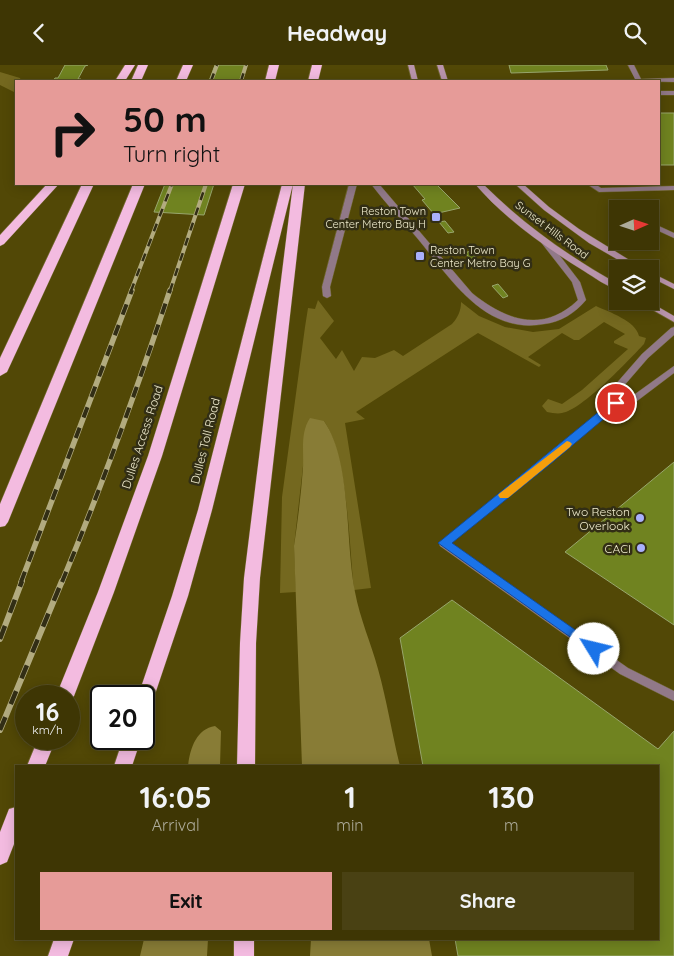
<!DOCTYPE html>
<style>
:root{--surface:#3e3604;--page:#494113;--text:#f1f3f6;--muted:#adab9a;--line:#575026;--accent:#e69b98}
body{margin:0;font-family:Quicksand,sans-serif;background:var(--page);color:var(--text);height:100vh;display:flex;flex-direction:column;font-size:19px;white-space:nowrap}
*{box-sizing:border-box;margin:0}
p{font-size:16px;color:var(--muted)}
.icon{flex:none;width:28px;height:28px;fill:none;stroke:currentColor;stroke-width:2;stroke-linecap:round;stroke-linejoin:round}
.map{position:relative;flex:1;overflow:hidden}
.panel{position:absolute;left:15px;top:700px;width:644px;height:175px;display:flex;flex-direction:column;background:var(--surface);border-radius:0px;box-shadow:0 2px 12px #0003,0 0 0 1px var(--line)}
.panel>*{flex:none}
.banner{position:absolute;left:15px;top:15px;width:645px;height:105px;border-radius:0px;box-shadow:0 2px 12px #0003,0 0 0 1px var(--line);background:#e69b98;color:#111;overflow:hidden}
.needle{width:32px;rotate:87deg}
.tools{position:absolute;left:609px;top:135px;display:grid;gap:10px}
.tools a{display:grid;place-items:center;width:50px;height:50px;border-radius:0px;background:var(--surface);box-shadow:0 2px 12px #0003,0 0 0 1px var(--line);font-size:25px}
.speed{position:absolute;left:15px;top:620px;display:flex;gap:10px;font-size:25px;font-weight:700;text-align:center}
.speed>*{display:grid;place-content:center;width:65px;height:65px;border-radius:50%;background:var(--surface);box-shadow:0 2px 12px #0003,0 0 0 1px var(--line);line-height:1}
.speed small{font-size:12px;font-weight:400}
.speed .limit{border:2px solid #111;border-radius:8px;background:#fff;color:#111}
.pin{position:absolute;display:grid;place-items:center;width:42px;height:42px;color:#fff;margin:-21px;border:2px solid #fff;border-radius:50%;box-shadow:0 1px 5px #0007}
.me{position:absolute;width:55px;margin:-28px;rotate:306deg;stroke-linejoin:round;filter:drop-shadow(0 0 4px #0008)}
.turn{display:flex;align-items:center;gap:18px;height:105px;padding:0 25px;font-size:22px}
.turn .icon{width:65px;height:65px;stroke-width:2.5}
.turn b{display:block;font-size:35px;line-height:42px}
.eta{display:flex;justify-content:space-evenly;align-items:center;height:85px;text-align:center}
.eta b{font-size:30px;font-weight:700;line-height:35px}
.cta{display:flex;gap:10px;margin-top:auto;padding:10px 25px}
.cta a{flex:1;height:58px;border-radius:0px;background:var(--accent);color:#111;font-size:20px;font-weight:700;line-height:58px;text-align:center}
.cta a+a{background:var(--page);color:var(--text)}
header{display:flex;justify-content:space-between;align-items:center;height:65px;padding:0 25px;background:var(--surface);font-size:22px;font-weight:700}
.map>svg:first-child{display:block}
.green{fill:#74681f}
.forest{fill:#887c36}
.building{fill:#708320;stroke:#98a66d}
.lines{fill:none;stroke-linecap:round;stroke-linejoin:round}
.service-casing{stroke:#6e662a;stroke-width:1}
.minor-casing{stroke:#6e662a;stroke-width:1}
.secondary-casing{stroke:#6e662a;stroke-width:1}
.motorway-casing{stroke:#6e662a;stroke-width:1}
.service{fill:#917988;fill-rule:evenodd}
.minor{fill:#917988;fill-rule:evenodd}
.secondary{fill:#b994ac;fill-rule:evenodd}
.motorway{fill:#f3bbe0;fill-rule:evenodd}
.rail-far2-casing{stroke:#b2ab7f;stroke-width:4}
.rail-far1-casing{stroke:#b2ab7f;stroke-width:5.5}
.rail-casing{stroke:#b2ab7f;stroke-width:6}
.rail-far2{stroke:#322e15;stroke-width:2.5;stroke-dasharray:8;stroke-linecap:butt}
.rail-far1{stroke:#322e15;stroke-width:4;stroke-dasharray:11;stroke-linecap:butt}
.rail{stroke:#322e15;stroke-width:4.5;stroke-dasharray:14;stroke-linecap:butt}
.route{fill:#1a73e8;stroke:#114b97}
.slow{fill:#f59e0b}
.poi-dot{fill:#a9b0fc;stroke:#322e15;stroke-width:2}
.labels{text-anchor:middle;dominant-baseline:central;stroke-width:5;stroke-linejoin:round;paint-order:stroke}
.far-poi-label{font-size:11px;fill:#f0ecce;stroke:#322e15;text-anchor:end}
.far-street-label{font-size:11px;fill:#f0ecce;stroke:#322e15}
.street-label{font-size:12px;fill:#f0ecce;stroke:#322e15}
.poi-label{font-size:12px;fill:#f0ecce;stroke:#322e15;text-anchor:end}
</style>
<header><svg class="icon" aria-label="back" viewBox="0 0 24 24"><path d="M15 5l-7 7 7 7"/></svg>Headway<svg class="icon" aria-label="search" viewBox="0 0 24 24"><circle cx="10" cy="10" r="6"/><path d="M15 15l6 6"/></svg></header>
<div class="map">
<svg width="674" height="891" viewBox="0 0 674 891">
<rect width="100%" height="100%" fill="#524806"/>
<path class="green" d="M0,7L20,13L21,16H16V28L0,20Z
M318,235L334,256L320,273L336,294L342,285L354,306L362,292L375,293L394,285L403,291L452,259C458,252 461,246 461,237L479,251L505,262L533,267L559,264L596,241C609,247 636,256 639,271L646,273L644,279C629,295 582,345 562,348C558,349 552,348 547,347L542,341L548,334L562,339L582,325L628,284L614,278V276L625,269L604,257L579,275H574L562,268L528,292L541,300L539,302L478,268L356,347L365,354L345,358L371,523L354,525C349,480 348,391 324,356L303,401L294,481L296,527L280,528L282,432L305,262L308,243L315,244Z"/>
<path class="forest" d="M310,353L324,356C352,396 345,478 355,527C360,554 371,578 378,604C387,636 392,669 400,701H302L294,481C298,455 301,429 303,403C304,386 300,368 310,353Z
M215,661L221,666L220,701H188C190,684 196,664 215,661Z
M144,874H208L207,891H140Z
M311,874H429L432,891H310Z"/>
<path class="building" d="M65,0H88L85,1L78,14H81L79,16H53L55,13H58Z
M215,0H247L242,16H209Z
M509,0H606L608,5L511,8Z
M659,48H674V100H659Z
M165,119H214L204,150L154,147Z
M409,119H436L460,143L434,149L422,135L425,134L412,119Z
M445,156L449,161L454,167L448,168L439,157Z
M470,186L476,193L480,198L475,199L465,188Z
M498,219L504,226L508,231L503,233L492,221Z
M674,397V560L565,487Z
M452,535L658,684L674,666V891H458L455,874H658V701H423L400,573Z"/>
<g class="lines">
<g class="service-casing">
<path id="service" d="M659,26H674V30H659Z
M349,119H357L330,222L331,231L327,233L323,231L322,222Z
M371,119H379L472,228C505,255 543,269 578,235L572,217L540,176L544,174H547L580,217L586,235C575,248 561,257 544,259C485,270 450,213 418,174C403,156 386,139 371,119Z
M587,119H595L601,123L674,121V125L599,127Z
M650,157L674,168V173L650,162Z
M674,262V270L648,293L622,323L621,334L631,332L674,301V308L637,336L619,340L549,399L451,478L628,603L674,626V636L620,609L440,481L439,478L612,337L615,320L642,289L671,263Z"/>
</g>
<g class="minor-casing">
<path id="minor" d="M628,0H634L641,14L674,13V17L630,16L635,14Z"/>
</g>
<g class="secondary-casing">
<path id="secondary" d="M408,0H414L418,16H412Z
M437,0H443L448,16H442Z
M475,119H483C523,159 568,191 618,219V225C606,221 595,213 584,206C545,182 505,154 475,119Z
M515,119H523L549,142L579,164L644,204H634L589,178L544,145Z
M650,207L674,219V224L650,212Z
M637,236H648L674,251V257Z"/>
</g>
<g class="motorway-casing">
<path id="motorway" d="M125,0H135L125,16H115Z
M138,0H148L141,16H131Z
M183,0H193L186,16H176Z
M269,0H279L275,16H265Z
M312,0H322L318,16H308Z
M47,119H59L4,179L0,181V170Z
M82,119H94L7,307L0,311V293Z
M133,119H145L8,457L5,461L0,462V439Z
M233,119H245L162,391L114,527L74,631L69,637V631H56L98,527L148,391Z
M282,119H305L260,513L256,578L255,701H237L240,578L244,513L293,119L212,445L188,531L150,644L144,646V631H138L172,531L198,445Z
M38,674H56L45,701H27Z
M123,674H141L132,701H114Z
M16,742V774L7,797L0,800V767L9,744Z
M54,874H74L68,891H48Z
M234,874H254V891H234Z"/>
</g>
<use href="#service" class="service"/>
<use href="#minor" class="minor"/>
<use href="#secondary" class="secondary"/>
<use href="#motorway" class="motorway"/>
<g class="rail-far2-casing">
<path id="rail-far2" d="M211,16L217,0
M241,16L246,0
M131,226L172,119
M170,226L206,119"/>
</g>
<g class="rail-far1-casing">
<path id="rail-far1" d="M21,517L132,225
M62,517C102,421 137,324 170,225"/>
</g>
<g class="rail-casing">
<path id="rail" d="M0,574L22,516
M0,665L62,516"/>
</g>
<use href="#rail-far2" class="rail-far2"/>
<use href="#rail-far1" class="rail-far1"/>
<use href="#rail" class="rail"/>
</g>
<path class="route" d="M616,335L619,336L621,338L619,341L549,400L452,478L598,581L600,584L598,588L594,589L438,478L612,336Z"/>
<path class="slow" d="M567,376L570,377L572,379L570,382L508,433H500L498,430L500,428Z"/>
<g class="poi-dot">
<rect x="431" y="147" width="10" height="10" rx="2.5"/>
<rect x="415" y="186" width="10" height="10" rx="2.5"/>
<circle cx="640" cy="453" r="5"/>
<circle cx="641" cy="483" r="5"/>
</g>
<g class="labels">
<g class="far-poi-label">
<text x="426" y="146">Reston Town<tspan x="426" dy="13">Center Metro Bay H</tspan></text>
<text x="430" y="185" text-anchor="start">Reston Town<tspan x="430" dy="13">Center Metro Bay G</tspan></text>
</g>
<g class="far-street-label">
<text transform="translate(552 165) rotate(37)">Sunset Hills Road</text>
</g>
<g class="street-label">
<text transform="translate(142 372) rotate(-72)">Dulles Access Road</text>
<text transform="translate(205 376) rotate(-76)">Dulles Toll Road</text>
</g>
<g class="poi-label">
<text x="630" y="446">Two Reston<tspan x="630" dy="14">Overlook</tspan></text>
<text x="631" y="483">CACI</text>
</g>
</g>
</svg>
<div class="tools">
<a><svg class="needle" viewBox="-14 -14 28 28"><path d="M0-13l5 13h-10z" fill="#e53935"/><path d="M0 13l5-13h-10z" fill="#adab9a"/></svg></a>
<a><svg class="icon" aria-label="layers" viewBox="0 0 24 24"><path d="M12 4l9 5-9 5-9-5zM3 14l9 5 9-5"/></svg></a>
</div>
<div class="speed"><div>16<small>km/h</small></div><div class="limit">20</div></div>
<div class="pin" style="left:616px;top:338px;background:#d93025"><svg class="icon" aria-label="arrive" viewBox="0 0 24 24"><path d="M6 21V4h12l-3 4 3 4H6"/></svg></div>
<svg class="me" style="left:594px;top:584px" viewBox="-20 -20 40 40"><circle r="19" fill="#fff"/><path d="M0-13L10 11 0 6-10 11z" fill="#1a73e8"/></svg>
<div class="banner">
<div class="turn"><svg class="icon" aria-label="right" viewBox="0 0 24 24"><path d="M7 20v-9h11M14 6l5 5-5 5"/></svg><div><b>50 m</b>Turn right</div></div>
</div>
<section class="panel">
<div class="eta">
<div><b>16:05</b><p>Arrival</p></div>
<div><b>1</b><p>min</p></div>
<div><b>130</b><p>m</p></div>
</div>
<div class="cta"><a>Exit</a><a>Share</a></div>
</section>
</div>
